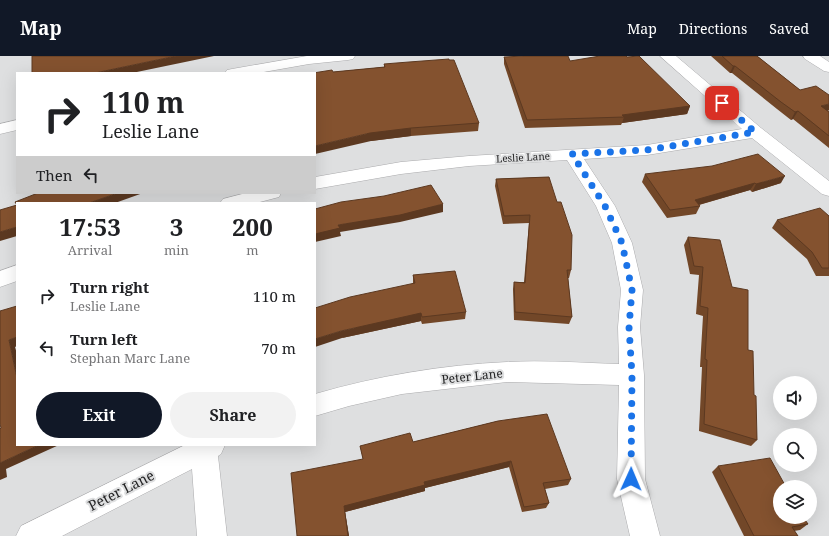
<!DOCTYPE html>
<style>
:root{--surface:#fff;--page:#f2f2f2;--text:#202124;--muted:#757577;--accent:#111827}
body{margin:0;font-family:"Noto Serif",serif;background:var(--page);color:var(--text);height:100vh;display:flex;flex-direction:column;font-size:15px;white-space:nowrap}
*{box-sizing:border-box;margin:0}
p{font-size:13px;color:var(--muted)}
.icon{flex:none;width:22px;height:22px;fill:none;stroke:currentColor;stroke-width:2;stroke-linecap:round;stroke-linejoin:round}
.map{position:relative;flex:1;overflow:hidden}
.details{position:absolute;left:16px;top:146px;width:300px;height:244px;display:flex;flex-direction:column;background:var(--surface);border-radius:0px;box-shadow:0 4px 16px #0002}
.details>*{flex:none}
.guide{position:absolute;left:16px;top:16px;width:300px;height:122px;border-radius:0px;box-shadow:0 4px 16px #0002;background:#fff;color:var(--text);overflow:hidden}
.tools{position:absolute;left:773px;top:320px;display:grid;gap:8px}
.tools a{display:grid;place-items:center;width:44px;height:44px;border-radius:50%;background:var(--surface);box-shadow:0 4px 16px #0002;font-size:20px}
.pin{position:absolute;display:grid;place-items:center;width:34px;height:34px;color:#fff;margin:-17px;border-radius:8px;box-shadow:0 2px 6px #0006}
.me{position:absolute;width:44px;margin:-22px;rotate:1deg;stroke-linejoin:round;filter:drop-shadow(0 0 3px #0008)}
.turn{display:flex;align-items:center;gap:14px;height:84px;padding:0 20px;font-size:18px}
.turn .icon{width:52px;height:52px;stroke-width:2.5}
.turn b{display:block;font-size:28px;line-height:34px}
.then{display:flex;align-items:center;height:38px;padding:0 20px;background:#0003;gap:8px;font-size:15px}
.eta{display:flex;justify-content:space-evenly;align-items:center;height:68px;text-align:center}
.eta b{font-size:24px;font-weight:700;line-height:28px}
.primary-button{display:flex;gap:8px;margin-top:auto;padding:8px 20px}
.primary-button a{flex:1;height:46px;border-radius:24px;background:var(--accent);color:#fff;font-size:16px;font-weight:700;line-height:46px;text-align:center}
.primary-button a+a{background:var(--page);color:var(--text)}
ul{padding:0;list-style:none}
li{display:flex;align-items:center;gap:12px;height:52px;padding:0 20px}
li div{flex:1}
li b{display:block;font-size:15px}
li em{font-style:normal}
header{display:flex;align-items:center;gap:24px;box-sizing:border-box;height:56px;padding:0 20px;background:var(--accent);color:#fff}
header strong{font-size:19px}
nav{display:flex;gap:22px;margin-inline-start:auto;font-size:14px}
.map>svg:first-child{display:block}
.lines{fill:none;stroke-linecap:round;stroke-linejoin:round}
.minor-casing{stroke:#ababad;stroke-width:1}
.major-casing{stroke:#ababad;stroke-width:1}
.minor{fill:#fff;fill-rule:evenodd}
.major{fill:#fff;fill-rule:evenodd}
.wall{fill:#724728}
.shaded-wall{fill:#5c3921}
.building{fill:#84522f;stroke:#5c3921}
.route{stroke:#1a73e8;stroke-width:7;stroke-dasharray:0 12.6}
.labels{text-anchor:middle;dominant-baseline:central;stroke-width:4;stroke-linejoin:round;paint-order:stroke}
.far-street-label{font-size:10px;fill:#242425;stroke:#dedfe0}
.street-label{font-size:12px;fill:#242425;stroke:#dedfe0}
.near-street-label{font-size:14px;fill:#242425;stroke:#dedfe0}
</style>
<header>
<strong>Map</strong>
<nav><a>Map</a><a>Directions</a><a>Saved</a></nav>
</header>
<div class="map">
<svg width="829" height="480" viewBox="0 0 829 480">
<rect width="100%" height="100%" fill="#dedfe0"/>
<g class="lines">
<g class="minor-casing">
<path id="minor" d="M307,0H355L353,3L348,4L309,8L258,17H225L227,14L232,13Z
M660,0H676L761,72L829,125V140L822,138L752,82L647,99L584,103L615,150L632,187L643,234L640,271L644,319L645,423L660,480H630L617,423L619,329L507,326L402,338L349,350L315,360V338C377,320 442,309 507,306C544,304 582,307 619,308L618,271L621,234L612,187L596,150L567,104L469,110L401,118L315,133V121L401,106L469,100L647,89L742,73Z
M17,64V74L0,78V68Z
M246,137H281L279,141L256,147H220L223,143Z
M17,209V225L0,231V215Z
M185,389H225L221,398L218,400L227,480H197L192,413L62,480H16L21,470Z"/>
</g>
<g class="major-casing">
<path id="major" d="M803,0H820L829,6V16L824,15L805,3Z"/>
</g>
<use href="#minor" class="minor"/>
<use href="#major" class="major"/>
</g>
<path class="wall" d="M711,0H757L800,34L829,54L828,55L829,56V92L793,63L791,64L777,53L732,17H730Z
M504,1L570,5L690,50L687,58L622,67L621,69L525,72L504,8Z
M384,8L479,67L478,75L411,80L371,85L333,16L384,11Z
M645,118L781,127L752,136L750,134L699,149L700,150L696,158L667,162L642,126Z
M549,121L571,214L569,222H568L572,261L569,268L514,264L513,233L514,226H524L529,167L503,168L495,130L496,123Z
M829,160V220H816L807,203L772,172L777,164Z
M688,181L748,294L754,339L757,384L751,390L699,375L702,311H700L703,260L696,258L699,219L690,218L684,189Z
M413,219L466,256L465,263L422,268L421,265L342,282L413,227Z
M498,365L571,423L568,429L545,433L549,447L546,452L522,456L509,411L425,432V435L345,456L349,480H297L363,403L360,390L413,386Z
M718,410L808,468L800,474L794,475L798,480H744L712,416Z"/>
<path class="shaded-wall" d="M176,0H214L132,17H95Z
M733,10H735L732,17H730Z
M829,48V54L817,57L821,50Z
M690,50L687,58L622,67L624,61L622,59Z
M798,55L793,63L791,64L795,56Z
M411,72V80L371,85L315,98V90L370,77Z
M785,120L781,127L752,136L756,128Z
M755,127L750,134L691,151L695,144Z
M118,137H143L115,147H89Z
M443,148V156L400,166L340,176L341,180L315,186V178L338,169Z
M17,171V180L0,185V176Z
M421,257V265L342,282L315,291V283L341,275Z
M17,281V290L15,291L17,298V322L9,284Z
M39,389H59L6,413L7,421L0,424V407Z
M511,405L509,411L425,432V435L345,456L349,480H348L344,450L424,426Z"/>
<path class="building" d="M32,0H176L95,17H32Z
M524,0H568L570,5L600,0H626L627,1L639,0L690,50L622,59L624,61L527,64L504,1Z
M722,0H757L800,34L816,30L829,39V48L821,50L829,56V80L798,55L795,56L781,46L735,10H733Z
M449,3V4H454L479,67L411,72L370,77L315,90V17H313L332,14L333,16L385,11L384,8L409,6Z
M758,98L785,120L756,128L755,127L695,144L700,150L670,154L645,118L712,110Z
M549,121L557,146H561L572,179L571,214H567L572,261L515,256L514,226L525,227L530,159L504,160L496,123Z
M431,129L443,148L400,159L338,169L340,172L315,178V153L341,146L384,140Z
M38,137H118L89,147H17V171L0,176V154L17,149L15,146Z
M820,152L829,160V212H822L812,196L777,164Z
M688,181L720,184L732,231L748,234V294L753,295L754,339L756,340L757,384L704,368L707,304L705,303L708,252L700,250L703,211L694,210Z
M455,215L466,256L422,261L421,257L341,275L315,283V252L350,241L415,227L413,219Z
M17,250V281L9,284L17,322V389H39L0,407V373L1,372L0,368V255Z
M547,358L571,423L543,427L549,447L524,451L511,405L424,426L425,429L344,450L348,480H297L291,417L363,403L360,390L410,377L413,386L498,365Z
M770,402L786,431H780V461H803L808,468L792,471L798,480H754L718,410Z"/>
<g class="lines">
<path class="route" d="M631,423L632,319L629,271L632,234L622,187L605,150L572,98L647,94L755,76L722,47"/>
</g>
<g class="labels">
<g class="far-street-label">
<text transform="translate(523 101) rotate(-3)">Leslie Lane</text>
</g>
<g class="street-label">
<text transform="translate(472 320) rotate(-6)">Peter Lane</text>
</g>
<g class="near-street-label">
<text transform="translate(121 434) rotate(-27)">Peter Lane</text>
</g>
</g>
</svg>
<div class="tools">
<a><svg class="icon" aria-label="sound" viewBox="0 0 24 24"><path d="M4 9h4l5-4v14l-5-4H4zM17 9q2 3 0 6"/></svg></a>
<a><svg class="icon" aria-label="search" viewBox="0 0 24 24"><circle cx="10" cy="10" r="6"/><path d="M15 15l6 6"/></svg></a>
<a><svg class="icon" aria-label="layers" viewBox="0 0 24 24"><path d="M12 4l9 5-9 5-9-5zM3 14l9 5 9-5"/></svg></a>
</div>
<div class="pin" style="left:722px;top:47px;background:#d93025"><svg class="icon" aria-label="arrive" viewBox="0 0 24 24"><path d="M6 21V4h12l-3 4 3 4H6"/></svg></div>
<svg class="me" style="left:631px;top:423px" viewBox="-20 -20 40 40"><path d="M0-17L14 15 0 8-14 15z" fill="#1a73e8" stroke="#fff" stroke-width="4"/></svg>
<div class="guide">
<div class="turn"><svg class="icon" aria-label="right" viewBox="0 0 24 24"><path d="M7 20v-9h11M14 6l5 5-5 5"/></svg><div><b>110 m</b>Leslie Lane</div></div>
<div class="then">Then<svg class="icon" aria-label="left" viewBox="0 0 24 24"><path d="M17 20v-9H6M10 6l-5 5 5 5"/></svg></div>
</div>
<section class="details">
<div class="eta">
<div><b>17:53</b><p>Arrival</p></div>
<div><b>3</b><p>min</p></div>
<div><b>200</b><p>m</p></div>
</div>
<ul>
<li><svg class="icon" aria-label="right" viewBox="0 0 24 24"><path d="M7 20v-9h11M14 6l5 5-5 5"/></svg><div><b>Turn right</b><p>Leslie Lane</p></div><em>110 m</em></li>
<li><svg class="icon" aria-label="left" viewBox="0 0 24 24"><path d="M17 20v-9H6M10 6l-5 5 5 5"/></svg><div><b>Turn left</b><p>Stephan Marc Lane</p></div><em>70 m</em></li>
</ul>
<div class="primary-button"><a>Exit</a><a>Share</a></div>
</section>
</div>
